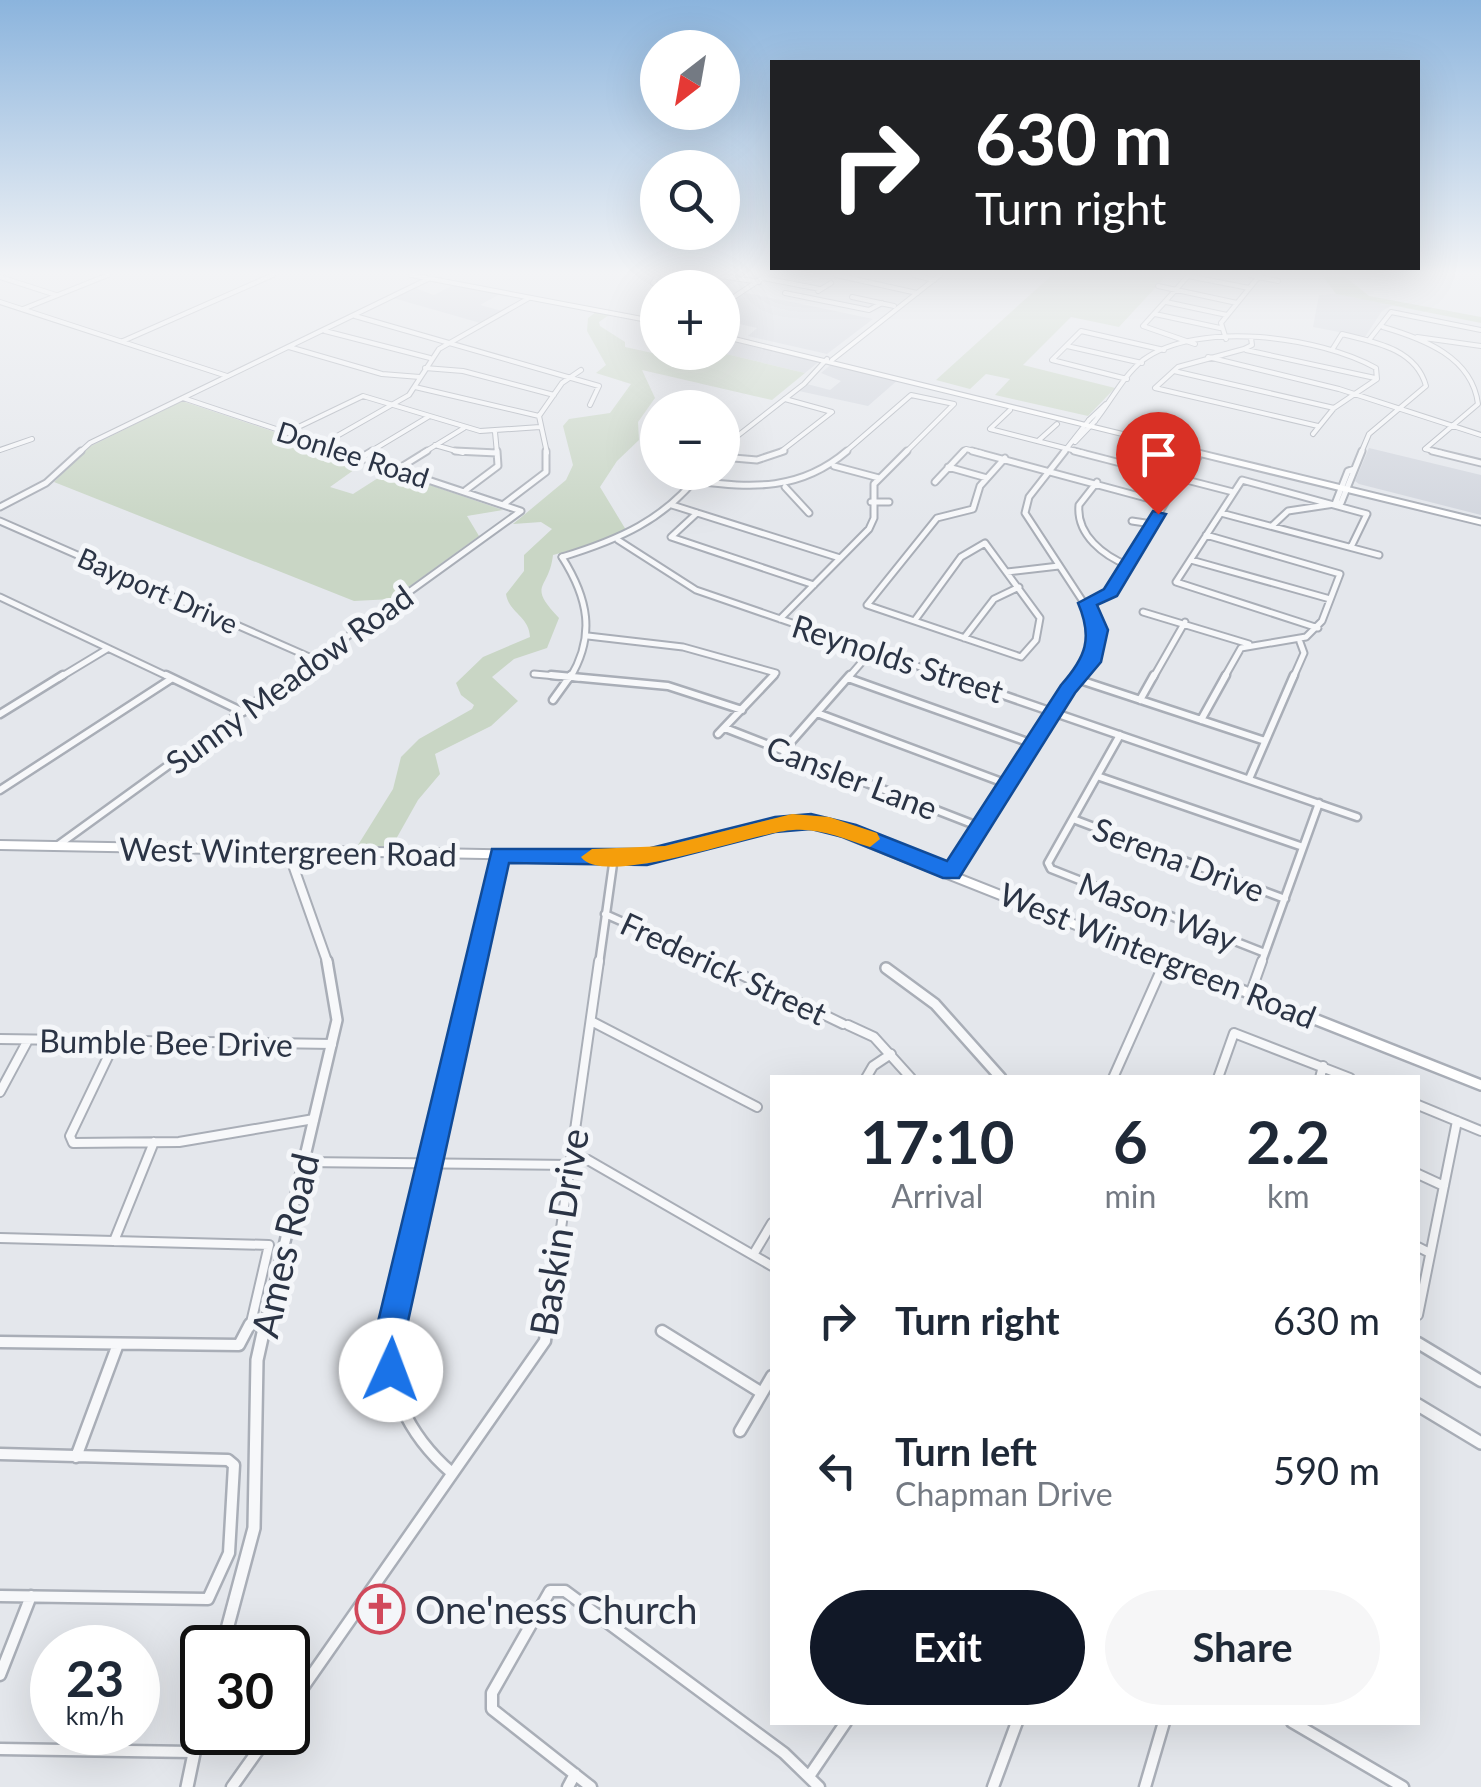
<!DOCTYPE html>
<meta charset="utf-8">
<style>
:root{--surface:#fff;--page:#f6f6f7;--text:#1f2937;--muted:#747a83;--accent:#111827}
body{margin:0;font-family:Lato,sans-serif;background:var(--page);color:var(--text);height:100vh;display:flex;flex-direction:column;font-size:38px;white-space:nowrap}
*{box-sizing:border-box;margin:0}
p{font-size:32px;color:var(--muted)}
.icon{flex:none;width:55px;height:55px;fill:none;stroke:currentColor;stroke-width:2;stroke-linecap:round;stroke-linejoin:round}
.map{position:relative;flex:1;overflow:hidden}
.details{position:absolute;left:770px;top:1075px;width:650px;height:650px;display:flex;flex-direction:column;background:var(--surface);border-radius:0px;box-shadow:0 10px 40px #0002}
.details>*{flex:none}
.top-card{position:absolute;left:770px;top:60px;width:650px;height:210px;border-radius:0px;box-shadow:0 10px 40px #0002;background:#202124;color:#fff;overflow:hidden}
.needle{width:65px;rotate:211deg}
.controls{position:absolute;left:640px;top:30px;display:grid;gap:20px}
.controls a{display:grid;place-items:center;width:100px;height:100px;border-radius:50%;background:var(--surface);box-shadow:0 10px 40px #0002;font-size:50px}
.speed{position:absolute;left:30px;top:1625px;display:flex;gap:20px;font-size:50px;font-weight:700;text-align:center}
.speed>*{display:grid;place-content:center;width:130px;height:130px;border-radius:50%;background:var(--surface);box-shadow:0 10px 40px #0002;line-height:1}
.speed small{font-size:25px;font-weight:400}
.speed .limit{border:5px solid #111;border-radius:15px;background:#fff;color:#111}
.pin{position:absolute;display:grid;place-items:center;width:85px;height:85px;color:#fff;margin:-102px -42px;border-radius:50% 50% 50% 0;rotate:-45deg;box-shadow:0 0 10px #0007}
.pin .icon{rotate:45deg}
.me{position:absolute;width:110px;margin:-55px;rotate:2deg;stroke-linejoin:round;filter:drop-shadow(0 0 8px #0008)}
.turn{display:flex;align-items:center;gap:35px;height:210px;padding:0 40px;font-size:45px}
.turn .icon{width:130px;height:130px;stroke-width:2.5}
.turn b{display:block;font-size:70px;line-height:85px}
.eta{display:flex;justify-content:space-evenly;align-items:center;height:170px;text-align:center}
.eta b{font-size:60px;font-weight:700;line-height:70px}
.action{display:flex;gap:20px;margin-top:auto;padding:20px 40px}
.action a{flex:1;height:115px;border-radius:60px;background:var(--accent);color:#fff;font-size:40px;font-weight:700;line-height:115px;text-align:center}
.action a+a{background:var(--page);color:var(--text)}
ul{padding:0;list-style:none}
li{display:flex;align-items:center;gap:30px;height:150px;padding:0 40px}
li div{flex:1}
li b{display:block;font-size:38px}
li em{font-style:normal}
.map>svg:first-child{display:block}
.built{fill:#d2d6de}
.green{fill:#c9d6c5}
.lines{fill:none;stroke-linecap:round;stroke-linejoin:round}
.minor-far4-casing{stroke:#a9aeb7;stroke-width:6}
.minor-far3-casing{stroke:#a9aeb7;stroke-width:9}
.minor-far2-casing{stroke:#a9aeb7;stroke-width:11}
.minor-far1-casing{stroke:#a9aeb7;stroke-width:12}
.minor-casing{stroke:#a9aeb7;stroke-width:15}
.tertiary-far4-casing{stroke:#a9aeb7;stroke-width:6}
.tertiary-far3-casing{stroke:#a9aeb7;stroke-width:9}
.tertiary-far2-casing{stroke:#a9aeb7;stroke-width:12}
.tertiary-far1-casing{stroke:#a9aeb7;stroke-width:14}
.tertiary-casing{stroke:#a9aeb7;stroke-width:16}
.secondary-far3-casing{stroke:#a9aeb7;stroke-width:6}
.secondary-far2-casing{stroke:#a9aeb7;stroke-width:9}
.secondary-far1-casing{stroke:#a9aeb7;stroke-width:12}
.secondary-casing{stroke:#a9aeb7;stroke-width:14}
.minor-far4{stroke:#f7f8fa;stroke-width:4}
.minor-far3{stroke:#f7f8fa;stroke-width:5}
.minor-far2{stroke:#f7f8fa;stroke-width:6}
.minor-far1{stroke:#f7f8fa;stroke-width:8}
.minor{stroke:#f7f8fa;stroke-width:10}
.tertiary-far4{stroke:#f7f8fa;stroke-width:4}
.tertiary-far3{stroke:#f7f8fa;stroke-width:5}
.tertiary-far2{stroke:#f7f8fa;stroke-width:8}
.tertiary-far1{stroke:#f7f8fa;stroke-width:9}
.tertiary{stroke:#f7f8fa;stroke-width:11}
.secondary-far3{stroke:#fff;stroke-width:4}
.secondary-far2{stroke:#fff;stroke-width:5}
.secondary-far1{stroke:#fff;stroke-width:8}
.secondary{stroke:#fff;stroke-width:9}
.route{fill:#1a73e8;stroke:#114b97;stroke-width:2.5}
.slow{fill:#f59e0b}
.labels{text-anchor:middle;dominant-baseline:central;stroke-width:10;stroke-linejoin:round;paint-order:stroke}
.far-street-label{font-size:28px;fill:#2b3445;stroke:#f4f6f9}
.street-label{font-size:32px;fill:#2b3445;stroke:#f4f6f9}
.near-street-label{font-size:38px;fill:#2b3445;stroke:#f4f6f9}
.near-poi-label{font-size:38px;fill:#2b3445;stroke:#f4f6f9;text-anchor:start}
</style>
<div class="map">
<svg width="1481" height="1787" viewBox="0 0 1481 1787">
<rect width="100%" height="100%" fill="#e4e7ec"/>
<path class="built" d="M453,285L500,294L480,305L506,312L484,324L393,298L415,288L434,295Z
M746,293L821,308L873,319L827,354L748,336L757,328L735,323L723,330L727,322L723,320V308Z
M1336,294L1393,305L1382,311L1365,337L1313,327L1319,295Z
M723,338L821,360L805,373L722,353Z
M834,362L899,379L868,406L799,391L807,384L830,390L841,381L821,373Z
M1369,448L1481,475V515L1359,484L1355,481Z"/>
<path class="green" d="M1052,275H1167L1119,327L1071,317L1023,365L1115,388L1088,416L995,395L1010,379L986,374L970,389L936,380Z
M1322,275H1343L1369,296L1481,317V323L1336,294Z
M596,312L609,315L599,322L600,326L625,342V347L657,354L722,353L805,373L772,400L642,370L655,398L638,422L639,440L617,461L600,487L626,530L613,539L553,555C549,591 526,583 559,618L547,648L514,659L492,677L518,701L491,726L435,754L440,774L418,800L391,848L358,845L393,789L401,757L419,739L472,709L474,705L461,695L456,683L483,657L530,637C529,616 509,613 506,594L524,571V555L552,529L541,522L513,524L566,480L573,465L563,426L569,419L610,413L631,384L596,373L606,365L587,331L588,318Z
M182,401L365,462L330,487L353,494L389,471L503,510L467,516L479,536L392,599L354,601L54,482L89,447Z"/>
<g class="lines">
<g class="minor-far4-casing">
<path id="minor-far4" d="M658,275L653,283L663,288
M715,275L759,282
M836,275L917,293
M914,275L934,280
M1189,275L1143,326L1195,344
M1250,275L1278,281
M1188,276L1249,288
M0,277L56,295
M763,278L820,289
M1158,286L1237,303
M818,291L831,283
M785,293L869,310L882,303
M852,297L894,306
M0,302L227,376
M1166,302L1227,315
M23,309L108,275
M1155,314L1220,328
M355,316L599,386L590,405
M1383,327C1424,339 1472,357 1478,404L1425,449L1442,453
M325,331L430,358
M1417,337L1481,346
M1251,338L1252,345L1244,349L1178,367L1155,388L1318,426
M1226,339L1221,323L1260,275
M1369,340L1391,312L1481,330
M123,341L273,275
M1067,346L1142,363
M289,347L382,374L420,377
M1246,350L1375,378
M1332,350L1342,334C1375,342 1416,349 1426,386L1369,434L1361,453
M1208,357L1339,389L1481,435
M425,368L463,371L554,395
M1174,371L1334,408
M1127,379L1052,360L1081,331L1164,350
M415,387L539,416
M183,398L348,453
M1010,410L990,429L1084,453
M1089,420L1106,404
M1095,421C1111,401 1123,376 1143,360C1199,319 1320,337 1376,368L1377,379L1334,408L1313,434
M288,432L363,396L480,431L540,427
M495,432L497,453
M1038,441L1057,424
M435,445L463,453
M0,450L32,439
M79,453L90,443L428,279
M368,453L428,417
M423,453L464,428
M489,453H497
M547,453L539,416L562,383L581,370
M779,453L832,412L785,399
M844,453L911,395L954,404L905,453
M962,453L966,449L982,453
M1139,453L1145,445"/>
</g>
<g class="minor-far3-casing">
<path id="minor-far3" d="M455,451L497,453
M972,451L1165,503L1110,593L1087,603
M1074,451L1233,492
M1432,451L1481,463
M362,457L372,451
M722,457L757,460L784,451
M1130,465L1141,451
M834,466L879,478
M948,467L987,478
M398,469L427,451
M1182,479L1198,457
M695,481C753,488 800,491 847,451
M935,482L964,451
M1097,482L1079,505C1076,535 1104,556 1129,566
M785,487L809,513
M466,490L498,466L497,451
M871,502H889
M504,504L546,472V451
M1335,504L1348,471L1354,469
M672,505L840,558
M0,507L46,483L81,451
M697,513L671,537L814,585
M1221,513L1379,555
M0,521L314,659
M1132,521L1152,524
M1272,526L1288,511L1341,503L1362,451
M1206,535L1340,574L1322,621L1306,637L1241,648L1224,678
M618,540L696,590L952,678
M562,557C588,598 596,635 570,678
M1191,560L1330,599
M1007,572L1059,566
M0,597L171,678
M1143,612L1249,644
M780,619L869,529L874,518V484L907,451
M915,620L961,557L985,543L1040,618L1036,640L1021,657L867,605L937,518L973,509L980,486L1005,458
M1318,628L1176,582L1242,480L1367,514L1351,547
M588,636L683,647L776,673L771,678
M964,638L994,599L1019,587
M534,674L579,678
M59,678L107,649
M290,678L521,511L341,451
M848,678L874,648
M1153,678L1185,622
M1293,678L1304,653L1300,642"/>
</g>
<g class="minor-far2-casing">
<path id="minor-far2" d="M166,675L243,712
M551,675L668,686L742,710
M945,675L1357,817
M848,678L1033,744
M1077,679L1265,741
M553,700L571,675
M1140,700L1154,675
M817,713L1007,784
M0,714L63,675
M1201,720L1226,675
M725,728L980,827
M718,734L774,675
M1120,735L1048,863L1051,869L1265,953
M783,751L850,675
M1097,776L1303,847
M1249,779L1294,675
M0,790L171,679
M1073,819L1285,899
M57,846L293,675
M605,914L718,964
M475,964L500,855
M599,964L614,857
M1164,964L1166,960
M1261,964L1319,803"/>
</g>
<g class="minor-far1-casing">
<path id="minor-far1" d="M713,961L843,1024
M1251,992L1262,961
M591,1021L757,1107
M848,1025L874,1037L911,1078
M0,1039L332,1044
M116,1040L70,1136L73,1143L179,1142L314,1119
M866,1078L873,1066L891,1054
M1113,1078L1165,961
M1218,1078L1234,1033L1350,1078
M1320,1078L1323,1066
M0,1092L28,1040
M1418,1105L1481,1131
M572,1157L588,1160L772,1266
M303,1162L571,1165
M1418,1174L1444,1186
M0,1238L269,1245L250,1327
M114,1241L154,1142
M1418,1247L1430,1253
M753,1255L772,1223
M1418,1315L1457,1121
M393,1327L476,961
M547,1327L599,961"/>
</g>
<g class="minor-casing">
<path id="minor" d="M393,1324C380,1382 409,1436 452,1473
M662,1331L762,1393
M0,1342L239,1345L250,1324
M1418,1343L1481,1381
M740,1431L772,1376
M0,1454L228,1460L234,1465L229,1553L208,1599L0,1596
M76,1457L118,1344
M0,1675L31,1596
M288,1709L545,1341L547,1324
M1292,1722L1403,1787
M0,1749L192,1752
M810,1775L846,1722
M232,1787L271,1732
M568,1787L575,1774
M591,1787L492,1709V1693L550,1591H565L784,1753L819,1787
M993,1787L1017,1722
M1145,1787L1164,1722"/>
</g>
<g class="tertiary-far4-casing">
<path id="tertiary-far4" d="M722,305L767,275
M1075,442L1095,421
M323,444L409,395L439,349L529,298
M722,448L804,384L827,359
M1063,453L1089,420"/>
</g>
<g class="tertiary-far3-casing">
<path id="tertiary-far3" d="M1065,451L1029,497L1025,513L1097,623L1098,647L1078,678
M562,557C618,540 665,520 701,472"/>
</g>
<g class="tertiary-far2-casing">
<path id="tertiary-far2" d="M288,851L328,964
M951,872L1079,675"/>
</g>
<g class="tertiary-far1-casing">
<path id="tertiary-far1" d="M886,968L935,1004L1001,1078
M265,1327L337,1020L327,961"/>
</g>
<g class="tertiary-casing">
<path id="tertiary" d="M1418,1405L1481,1443
M222,1648L254,1528L257,1360L265,1324
M187,1787L202,1715"/>
</g>
<g class="secondary-far3-casing">
<path id="secondary-far3" d="M411,275L658,322
M722,336L1200,453
M832,360L940,275"/>
</g>
<g class="secondary-far2-casing">
<path id="secondary-far2" d="M1190,451L1481,522"/>
</g>
<g class="secondary-far1-casing">
<path id="secondary-far1" d="M0,845L637,857L775,825L819,823L1174,964"/>
</g>
<g class="secondary-casing">
<path id="secondary" d="M1168,961L1481,1085"/>
</g>
<use href="#minor-far4" class="minor-far4"/>
<use href="#minor-far3" class="minor-far3"/>
<use href="#minor-far2" class="minor-far2"/>
<use href="#minor-far1" class="minor-far1"/>
<use href="#minor" class="minor"/>
<use href="#tertiary-far4" class="tertiary-far4"/>
<use href="#tertiary-far3" class="tertiary-far3"/>
<use href="#tertiary-far2" class="tertiary-far2"/>
<use href="#tertiary-far1" class="tertiary-far1"/>
<use href="#tertiary" class="tertiary"/>
<use href="#secondary-far3" class="secondary-far3"/>
<use href="#secondary-far2" class="secondary-far2"/>
<use href="#secondary-far1" class="secondary-far1"/>
<use href="#secondary" class="secondary"/>
</g>
<linearGradient id="sky" x2="0" y2="1"><stop stop-color="#8bb4dd"/><stop offset="0.52" stop-color="#f3f4f6"/><stop offset="1" stop-color="#f3f4f6" stop-opacity="0"/></linearGradient>
<rect width="1481" height="525" fill="url(#sky)"/>
<path class="route" d="M1153,511L1166,514L1117,596L1097,605L1108,630L1101,662L1075,693L959,878H943L843,837L811,829L775,832L647,865L509,863L407,1326V1370L402,1381L391,1385L380,1381L376,1370L377,1326L492,849H647L775,817L811,814L856,825L947,861L1061,685C1086,657 1093,638 1078,603L1104,589Z"/>
<path class="slow" d="M792,814L829,817L877,833L880,839L870,847C844,839 821,828 793,830C755,832 605,889 581,857L592,849L665,846Z"/>
<defs>
<g id="church-ring" transform="scale(2.5)"><circle r="9.5" fill="#f4f6f9" stroke="#d1495b" stroke-width="1.5"/><path d="M-1.2-6h2.4v3.5h3.3v2.4h-3.3V6h-2.4V-.1h-3.3v-2.4h3.3Z" fill="#d1495b"/></g>
</defs>
<g fill-rule="evenodd">
<use href="#church-ring" x="380" y="1609"/>
</g>
<g class="labels">
<g class="far-street-label">
<text transform="translate(353 454) rotate(18)">Donlee Road</text>
<text transform="translate(158 590) rotate(24)">Bayport Drive</text>
</g>
<g class="street-label">
<text transform="translate(898 658) rotate(18)">Reynolds Street</text>
<text transform="translate(289 679) rotate(-36)">Sunny Meadow Road</text>
<text transform="translate(852 777) rotate(21)">Cansler Lane</text>
<text transform="translate(288 851) rotate(1)">West Wintergreen Road</text>
<text transform="translate(1179 859) rotate(21)">Serena Drive</text>
<text transform="translate(1158 911) rotate(21)">Mason Way</text>
<text transform="translate(1158 955) rotate(22)">West Wintergreen Road</text>
<text transform="translate(724 968) rotate(25)">Frederick Street</text>
<text transform="translate(166 1042) rotate(1)">Bumble Bee Drive</text>
</g>
<g class="near-street-label">
<text transform="translate(558 1232) rotate(-81)">Baskin Drive</text>
<text transform="translate(284 1245) rotate(-77)">Ames Road</text>
</g>
<g class="near-poi-label">
<text x="415" y="1609">One'ness Church</text>
</g>
</g>
</svg>
<div class="controls">
<a><svg class="needle" viewBox="-14 -14 28 28"><path d="M0-13l5 13h-10z" fill="#e53935"/><path d="M0 13l5-13h-10z" fill="#747a83"/></svg></a>
<a><svg class="icon" aria-label="search" viewBox="0 0 24 24"><circle cx="10" cy="10" r="6"/><path d="M15 15l6 6"/></svg></a>
<a>+</a>
<a>−</a>
</div>
<div class="speed"><div>23<small>km/h</small></div><div class="limit">30</div></div>
<div class="pin" style="left:1158px;top:514px;background:#d93025"><svg class="icon" aria-label="arrive" viewBox="0 0 24 24"><path d="M6 21V4h12l-3 4 3 4H6"/></svg></div>
<svg class="me" style="left:391px;top:1370px" viewBox="-20 -20 40 40"><circle r="19" fill="#fff"/><path d="M0-13L10 11 0 6-10 11z" fill="#1a73e8"/></svg>
<div class="top-card">
<div class="turn"><svg class="icon" aria-label="right" viewBox="0 0 24 24"><path d="M7 20v-9h11M14 6l5 5-5 5"/></svg><div><b>630 m</b>Turn right</div></div>
</div>
<section class="details">
<div class="eta">
<div><b>17:10</b><p>Arrival</p></div>
<div><b>6</b><p>min</p></div>
<div><b>2.2</b><p>km</p></div>
</div>
<ul>
<li><svg class="icon" aria-label="right" viewBox="0 0 24 24"><path d="M7 20v-9h11M14 6l5 5-5 5"/></svg><div><b>Turn right</b></div><em>630 m</em></li>
<li><svg class="icon" aria-label="left" viewBox="0 0 24 24"><path d="M17 20v-9H6M10 6l-5 5 5 5"/></svg><div><b>Turn left</b><p>Chapman Drive</p></div><em>590 m</em></li>
</ul>
<div class="action"><a>Exit</a><a>Share</a></div>
</section>
</div>
